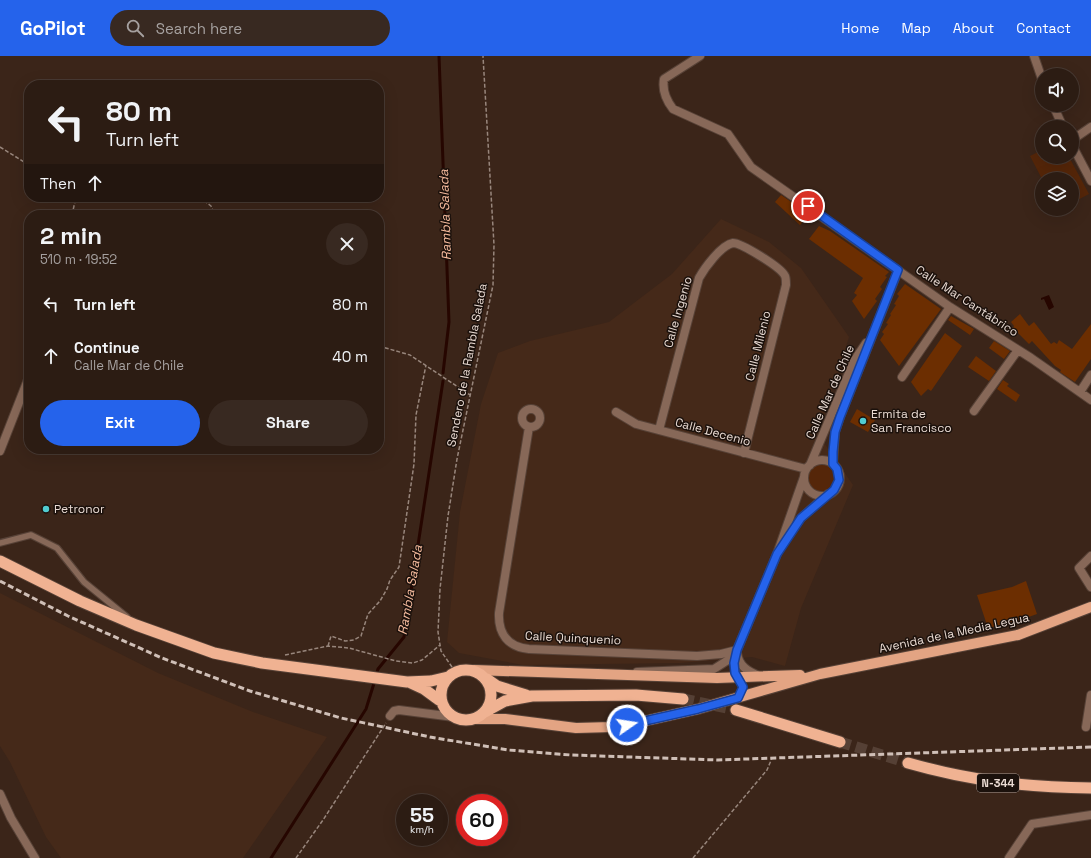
<!DOCTYPE html>
<meta charset="utf-8">
<style>
:root{--surface:#2c1c13;--page:#382921;--text:#f1f3f6;--muted:#a6a1a0;--line:#483a33;--accent:#2563eb}
body{margin:0;font-family:"Space Grotesk",sans-serif;background:var(--page);color:var(--text);height:100vh;display:flex;flex-direction:column;font-size:15px;white-space:nowrap}
*{box-sizing:border-box;margin:0}
p{font-size:13px;color:var(--muted)}
.icon{flex:none;width:22px;height:22px;fill:none;stroke:currentColor;stroke-width:2;stroke-linecap:round;stroke-linejoin:round}
.map{position:relative;flex:1;overflow:hidden}
.sheet{position:absolute;left:24px;top:154px;width:360px;height:244px;display:flex;flex-direction:column;background:var(--surface);border-radius:16px;box-shadow:0 4px 16px #0002,0 0 0 1px var(--line)}
.sheet>*{flex:none}
.banner{position:absolute;left:24px;top:24px;width:360px;height:122px;border-radius:16px;box-shadow:0 4px 16px #0002,0 0 0 1px var(--line);background:#2c1c13;color:var(--text);overflow:hidden}
.buttons{position:absolute;left:1035px;top:12px;display:grid;gap:8px}
.buttons a{display:grid;place-items:center;width:44px;height:44px;border-radius:50%;background:var(--surface);box-shadow:0 4px 16px #0002,0 0 0 1px var(--line);font-size:20px}
.speed{position:absolute;left:396px;top:738px;display:flex;gap:8px;font-size:20px;font-weight:700;text-align:center}
.speed>*{display:grid;place-content:center;width:52px;height:52px;border-radius:50%;background:var(--surface);box-shadow:0 4px 16px #0002,0 0 0 1px var(--line);line-height:1}
.speed small{font-size:10px;font-weight:400}
.speed .limit{border:6px solid #d22;background:#fff;color:#111}
.pin{position:absolute;display:grid;place-items:center;width:34px;height:34px;color:#fff;margin:-17px;border:2px solid #fff;border-radius:50%;box-shadow:0 1px 4px #0007}
.me{position:absolute;width:44px;margin:-22px;rotate:77deg;stroke-linejoin:round;filter:drop-shadow(0 0 3px #0008)}
.turn{display:flex;align-items:center;gap:14px;height:84px;padding:0 16px;font-size:18px}
.turn .icon{width:52px;height:52px;stroke-width:2.5}
.turn b{display:block;font-size:28px;line-height:34px}
.then{display:flex;align-items:center;height:38px;padding:0 16px;background:#0003;gap:8px;font-size:15px}
.round{display:grid;place-items:center;flex:none;width:42px;height:42px;border-radius:21px;background:var(--page)}
.summary{display:flex;align-items:center;justify-content:space-between;height:68px;padding:0 16px}
h1{font-size:24px;font-weight:700;line-height:30px}
.action{display:flex;gap:8px;margin-top:auto;padding:8px 16px}
.action a{flex:1;height:46px;border-radius:24px;background:var(--accent);color:#fff;font-size:16px;font-weight:700;line-height:46px;text-align:center}
.action a+a{background:var(--page);color:var(--text)}
ul{padding:0;list-style:none}
li{display:flex;align-items:center;gap:12px;height:52px;padding:0 16px}
li div{flex:1}
li b{display:block;font-size:15px}
li em{font-style:normal}
header{display:flex;align-items:center;gap:24px;box-sizing:border-box;height:56px;padding:0 20px;background:var(--accent);color:#fff}
header strong{font-size:19px}
nav{display:flex;gap:22px;margin-inline-start:auto;font-size:14px}
.search{width:280px;height:36px;background:var(--page);display:flex;align-items:center;gap:10px;box-sizing:border-box;padding:0 14px;border-radius:22px;color:var(--muted);font-size:15px}
.map>svg:first-child{display:block}
.built{fill:#452919}
.green{fill:#552609}
.water{fill:#260600}
.lines{fill:none;stroke-linecap:round;stroke-linejoin:round}
.stream{stroke:#260600;stroke-width:3}
.building{fill:#6c2e01}
.trunk-tunnel{stroke:#554035;stroke-width:11;stroke-dasharray:11 5.5;stroke-linecap:butt}
.service-casing{stroke:#574237;stroke-width:8}
.minor-casing{stroke:#574237;stroke-width:10}
.primary-casing{stroke:#574237;stroke-width:12}
.trunk-casing{stroke:#574237;stroke-width:13}
.path{stroke:#98867c;stroke-width:1.5;stroke-dasharray:4 2;stroke-linecap:butt}
.service{stroke:#876858;stroke-width:5.5}
.minor{stroke:#876858;stroke-width:8}
.primary{stroke:#e3a483;stroke-width:10}
.trunk{stroke:#f0b292;stroke-width:11}
.rail{stroke:#cfbfb7;stroke-width:3;stroke-dasharray:6 3;stroke-linecap:butt}
.route-casing{stroke:#184099;stroke-width:10}
.route{stroke:#2563eb;stroke-width:7}
.poi-dot{fill:#51ccd1;stroke:#1b110c;stroke-width:1.5}
.labels{text-anchor:middle;dominant-baseline:central;stroke-width:3;stroke-linejoin:round;paint-order:stroke}
.shield{fill:#1b110c;stroke:#ac9e97;stroke-width:1}
.shield-label{font-size:11px;font-weight:bold;fill:#eadbd3}
.street-label{font-size:12px;fill:#eadbd3;stroke:#1b110c}
.poi-label{font-size:12px;fill:#eadbd3;stroke:#1b110c;text-anchor:start}
.water-label{font-size:13px;font-style:italic;fill:#f7bc9e;stroke:#1b110c}
</style>
<header>
<strong>GoPilot</strong>
<div class="search"><svg class="icon" aria-label="search" viewBox="0 0 24 24"><circle cx="10" cy="10" r="6"/><path d="M15 15l6 6"/></svg>Search here</div>
<nav><a>Home</a><a>Map</a><a>About</a><a>Contact</a></nav>
</header>
<div class="map">
<svg width="1091" height="802" viewBox="0 0 1091 802">
<rect width="100%" height="100%" fill="#3b2519"/>
<path class="built" d="M721,163L769,186L801,212L849,281L818,378L853,429L801,552L785,610L752,601L680,607L523,609L459,597L447,586L460,456L481,348L498,297L530,285L609,266L672,218Z
M0,537L158,617L253,656L327,681L243,802H61L46,781L10,706L0,690Z"/>
<path class="green" d="M1042,94V101H1069L1089,138L1072,147V123H1042L1030,100Z
M807 422a15 15 0 1 1 30 0a15 15 0 1 1-30 0Z"/>
<path class="water" d="M1049,239L1054,251L1049,254L1044,243L1041,244V242Z"/>
<g class="lines">
<path class="stream" d="M439,0L449,266L443,317
M376,619L378,613L404,581L443,325
M271,802L366,653L375,624"/>
</g>
<path class="building" d="M781,139L809,158L800,169L775,146Z
M819,170L830,175L889,216L885,220L887,221L880,231L882,233L875,243L877,245L864,263L852,245L857,239L854,237L863,222L809,183Z
M905,228L941,253L899,310L880,284L884,278L882,276L888,268L886,267L891,259L890,258L896,249L894,248L899,240L897,238Z
M1020,258L1029,270L1034,266L1051,288L1054,286L1057,288L1059,284L1072,293L1091,268V303L1075,326L1060,316L1061,314L1055,310L1032,285L1029,288L1013,272L1014,270L1011,266Z
M951,260L974,273L970,279L948,264Z
M945,277L962,290L931,335L928,333L921,340L911,326Z
M994,285L1010,295L1004,303L989,292Z
M976,300L996,315L989,325L968,311Z
M1003,324L1009,328L1007,330L1020,339L1016,346L997,333Z
M857,353L875,364L868,376L850,366Z
M1026,525L1037,558L1023,563L988,572L977,539L1012,531Z"/>
<g class="lines">
<path class="trunk-tunnel" d="M683,643L736,654
M840,686L908,707"/>
<g class="service-casing">
<path id="service" d="M0,487L31,479L57,492L84,526L127,561"/>
</g>
<g class="minor-casing">
<path id="minor" d="M700,0L664,23C662,34 666,44 673,53L728,78L751,111L950,251L1031,302L1091,344
M1034,0L1042,23
M1053,49L1063,71
M1072,84L1091,71
M1072,89L1091,125
M902,321L950,251
M1080,336L1091,319
M522 362a9 9 0 1 1 18 0a9 9 0 1 1-18 0Z
M974,355L1018,294
M616,356L636,368L806,413
M529,371L499,557C498,578 508,591 529,593L697,600L721,598L737,594
M659,374L699,222C704,213 721,189 733,187C741,187 781,211 785,220C786,222 786,226 786,229L744,397
M0,395L29,321
M804 422a18 18 0 1 1 36 0a18 18 0 1 1-36 0Z
M833,408L835,376L840,361L898,215
M810,409L854,305L866,287
M785,485L801,462L828,438
M1091,500L1079,512L1091,531
M737,597C739,610 747,615 759,620
M637,616L714,613L728,604L736,595
M738,622C733,613 735,604 737,594L777,498L804,421
M390,660L394,655L399,654L454,661
M1086,671L1091,639
M0,738L11,762L35,802
M1009,802L1032,768L1091,759"/>
</g>
<g class="primary-casing">
<path id="primary" d="M474,614L717,622L800,619
M472,663H505L576,672L612,671L627,669L698,653L820,618L1018,579L1091,551"/>
</g>
<g class="trunk-casing">
<path id="trunk" d="M0,505L80,545L136,569L214,597L262,607L407,626L431,625L448,621
M441 639a25 25 0 1 1 50 0a25 25 0 1 1-50 0Z
M487,623L497,630L526,639
M411,627L424,633L439,644
M736,654L840,686
M485,656L505,645L532,640L636,639L683,643
M908,707C971,725 1025,731 1091,732"/>
</g>
<path class="path" d="M0,91L29,109
M199,141L211,150L215,159
M72,159L76,141
M379,290L410,299L470,339
M328,590L331,580L345,585L354,584L361,580L368,558L380,545L387,533L390,524L399,511L414,408L416,359L426,309
M285,599L328,590L349,592L396,605L413,607L422,604L440,589
M452,611L441,595L438,576L440,533L448,460L457,403L493,229L494,189L483,0
M296,802L323,764L386,667
M693,802L767,714L772,702"/>
<use href="#service" class="service"/>
<use href="#minor" class="minor"/>
<use href="#primary" class="primary"/>
<use href="#trunk" class="trunk"/>
<path class="rail" d="M0,525L68,560L162,602L250,635L341,662L430,681L508,694L571,699L718,704L1091,691"/>
</g>
<g class="lines">
<g class="route-casing">
<path id="route" d="M627,669L698,653L738,642L743,631L735,617L734,607L737,594L777,498L801,462L834,434L839,424L837,413L833,408V396L835,376L840,361L898,214L808,150"/>
</g>
<use href="#route" class="route"/>
</g>
<g class="poi-dot">
<circle cx="863" cy="365" r="4"/>
<circle cx="46" cy="453" r="4"/>
</g>
<g class="labels">
<rect class="shield" x="977" y="718" width="42" height="18" rx="3"/>
<g class="shield-label">
<text x="998" y="727">N-344</text>
</g>
<g class="street-label">
<text transform="translate(967 245) rotate(33)">Calle Mar Cantábrico</text>
<text transform="translate(678 256) rotate(-74)">Calle Ingenio</text>
<text transform="translate(758 290) rotate(-76)">Calle Milenio</text>
<text transform="translate(467 309) rotate(-79)">Sendero de la Rambla Salada</text>
<text transform="translate(830 336) rotate(-66)">Calle Mar de Chile</text>
<text transform="translate(713 376) rotate(15)">Calle Decenio</text>
<text transform="translate(954 577) rotate(-12)">Avenida de la Media Legua</text>
<text transform="translate(573 582) rotate(3)">Calle Quinquenio</text>
</g>
<g class="poi-label">
<text x="871" y="358">Ermita de<tspan x="871" dy="14">San Francisco</tspan></text>
<text x="54" y="453">Petronor</text>
</g>
<g class="water-label">
<text transform="translate(445 159) rotate(-92)">Rambla Salada</text>
<text transform="translate(410 534) rotate(-80)">Rambla Salada</text>
</g>
</g>
</svg>
<div class="buttons">
<a><svg class="icon" aria-label="sound" viewBox="0 0 24 24"><path d="M4 9h4l5-4v14l-5-4H4zM17 9q2 3 0 6"/></svg></a>
<a><svg class="icon" aria-label="search" viewBox="0 0 24 24"><circle cx="10" cy="10" r="6"/><path d="M15 15l6 6"/></svg></a>
<a><svg class="icon" aria-label="layers" viewBox="0 0 24 24"><path d="M12 4l9 5-9 5-9-5zM3 14l9 5 9-5"/></svg></a>
</div>
<div class="speed"><div>55<small>km/h</small></div><div class="limit">60</div></div>
<div class="pin" style="left:808px;top:150px;background:#d93025"><svg class="icon" aria-label="arrive" viewBox="0 0 24 24"><path d="M6 21V4h12l-3 4 3 4H6"/></svg></div>
<svg class="me" style="left:627px;top:669px" viewBox="-20 -20 40 40"><circle r="17" fill="#2563eb" stroke="#fff" stroke-width="3"/><path d="M0-11L8 9 0 5-8 9z" fill="#fff"/></svg>
<div class="banner">
<div class="turn"><svg class="icon" aria-label="left" viewBox="0 0 24 24"><path d="M17 20v-9H6M10 6l-5 5 5 5"/></svg><div><b>80 m</b>Turn left</div></div>
<div class="then">Then<svg class="icon" aria-label="ahead" viewBox="0 0 24 24"><path d="M12 20V5M6 11l6-6 6 6"/></svg></div>
</div>
<section class="sheet">
<div class="summary"><div><h1>2 min</h1><p>510 m · 19:52</p></div><a class="round"><svg class="icon" aria-label="close" viewBox="0 0 24 24"><path d="M6 6l12 12M18 6L6 18"/></svg></a></div>
<ul>
<li><svg class="icon" aria-label="left" viewBox="0 0 24 24"><path d="M17 20v-9H6M10 6l-5 5 5 5"/></svg><div><b>Turn left</b></div><em>80 m</em></li>
<li><svg class="icon" aria-label="ahead" viewBox="0 0 24 24"><path d="M12 20V5M6 11l6-6 6 6"/></svg><div><b>Continue</b><p>Calle Mar de Chile</p></div><em>40 m</em></li>
</ul>
<div class="action"><a>Exit</a><a>Share</a></div>
</section>
</div>
